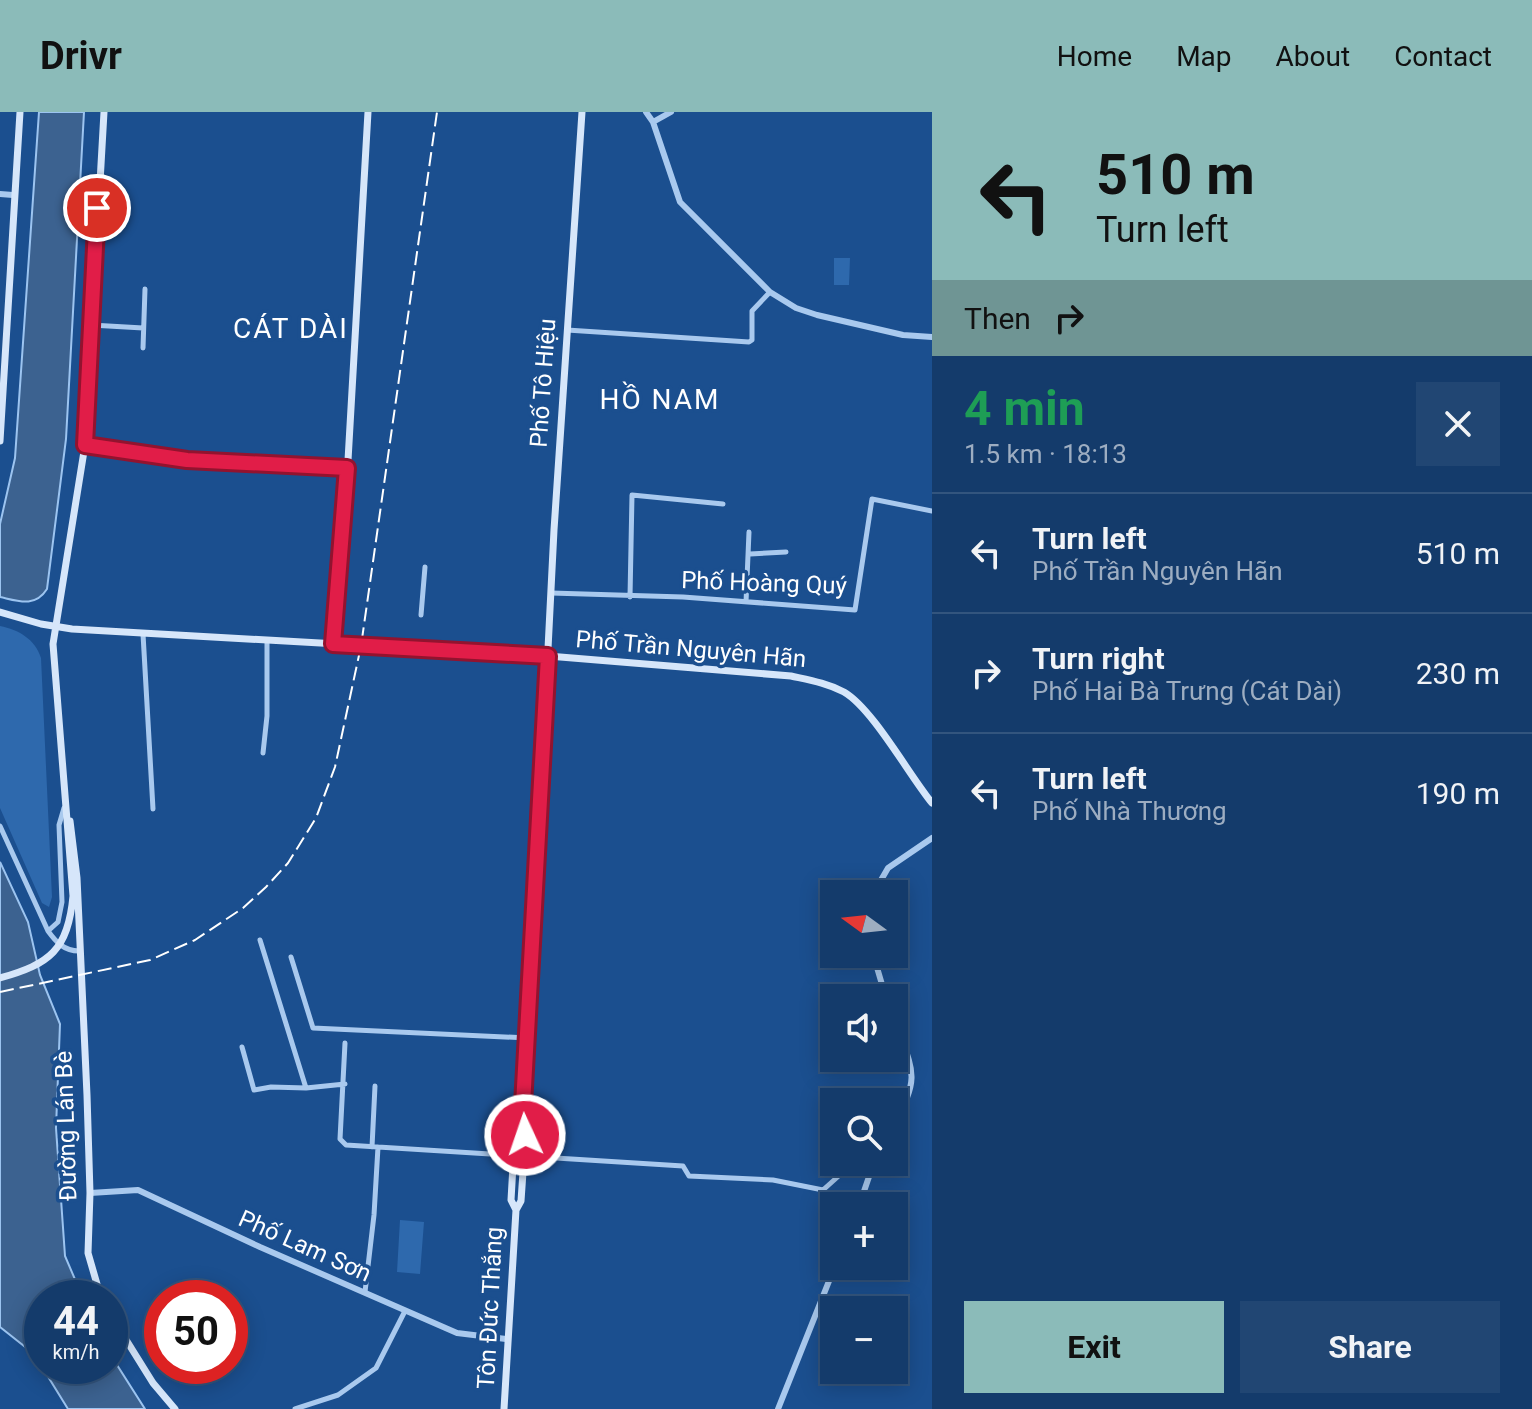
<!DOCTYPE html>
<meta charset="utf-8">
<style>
:root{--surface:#143b6b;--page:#214673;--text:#f1f3f6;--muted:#9dadc1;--line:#33557e;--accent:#8bbbb9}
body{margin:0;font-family:Roboto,sans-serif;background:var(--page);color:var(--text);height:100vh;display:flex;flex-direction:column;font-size:30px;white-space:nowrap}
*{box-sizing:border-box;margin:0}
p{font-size:26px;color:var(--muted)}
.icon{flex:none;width:44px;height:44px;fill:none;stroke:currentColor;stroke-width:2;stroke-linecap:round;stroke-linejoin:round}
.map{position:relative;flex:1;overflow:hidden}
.details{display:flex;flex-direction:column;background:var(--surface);width:600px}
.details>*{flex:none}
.banner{background:#8bbbb9;color:#111;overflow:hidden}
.needle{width:52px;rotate:285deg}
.tools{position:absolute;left:820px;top:768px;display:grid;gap:16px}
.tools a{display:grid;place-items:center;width:88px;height:88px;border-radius:0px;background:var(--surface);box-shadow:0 4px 20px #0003,0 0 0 2px var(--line);font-size:40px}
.speed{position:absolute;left:24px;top:1168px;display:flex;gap:16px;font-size:40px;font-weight:700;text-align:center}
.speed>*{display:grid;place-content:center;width:104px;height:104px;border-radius:50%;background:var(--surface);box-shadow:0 4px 20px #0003,0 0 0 2px var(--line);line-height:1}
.speed small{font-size:20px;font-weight:400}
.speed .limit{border:12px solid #d22;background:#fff;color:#111}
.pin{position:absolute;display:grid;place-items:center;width:68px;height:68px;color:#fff;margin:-34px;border:4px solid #fff;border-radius:50%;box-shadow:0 2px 8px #0007}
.me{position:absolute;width:88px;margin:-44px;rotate:357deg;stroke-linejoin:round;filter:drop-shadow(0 0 6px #0008)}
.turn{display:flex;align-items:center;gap:28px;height:168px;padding:0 32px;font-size:36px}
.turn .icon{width:104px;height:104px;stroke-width:2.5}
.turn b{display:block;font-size:56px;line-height:68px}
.then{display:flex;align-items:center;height:76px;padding:0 32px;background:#0003;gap:16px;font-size:30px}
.round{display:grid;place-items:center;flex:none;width:84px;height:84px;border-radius:0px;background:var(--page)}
.head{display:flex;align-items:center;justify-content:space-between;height:136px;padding:0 32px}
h1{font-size:48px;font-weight:700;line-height:60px;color:#1e9e55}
.button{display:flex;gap:16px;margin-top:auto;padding:16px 32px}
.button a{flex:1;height:92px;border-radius:0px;background:var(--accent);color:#111;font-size:32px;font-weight:700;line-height:92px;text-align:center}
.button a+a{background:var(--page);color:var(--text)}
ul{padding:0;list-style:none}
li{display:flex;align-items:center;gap:24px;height:120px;padding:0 32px;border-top:2px solid var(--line)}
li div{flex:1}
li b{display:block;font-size:30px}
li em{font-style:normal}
header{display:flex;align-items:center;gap:48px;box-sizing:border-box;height:112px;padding:0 40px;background:var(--accent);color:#111}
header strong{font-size:38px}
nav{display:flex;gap:44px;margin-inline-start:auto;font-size:28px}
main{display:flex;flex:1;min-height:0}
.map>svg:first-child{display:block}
.green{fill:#2e69ad}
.water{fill:#3c6290;stroke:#9cc4f0;stroke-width:2}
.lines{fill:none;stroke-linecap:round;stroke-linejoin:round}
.minor{stroke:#a9c9ee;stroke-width:5}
.tertiary{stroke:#a9c9ee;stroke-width:6}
.secondary{stroke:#d6e6fa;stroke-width:7}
.rail{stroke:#fff;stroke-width:2;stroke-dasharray:14 6;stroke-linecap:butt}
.route-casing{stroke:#92132f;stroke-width:20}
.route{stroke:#e11d48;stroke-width:14}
.labels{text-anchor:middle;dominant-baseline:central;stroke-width:7;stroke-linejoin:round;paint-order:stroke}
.street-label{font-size:24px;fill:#fff;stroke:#1b4f8f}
.quarter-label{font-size:28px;letter-spacing:2px;fill:#fff;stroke:#1b4f8f}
</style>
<header>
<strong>Drivr</strong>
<nav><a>Home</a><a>Map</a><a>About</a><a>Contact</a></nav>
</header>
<main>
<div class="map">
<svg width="932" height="1297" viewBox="0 0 932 1297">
<rect width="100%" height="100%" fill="#1b4f8f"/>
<path class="green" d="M834,146H850L849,173H834Z
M0,514C19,518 35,527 41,546L52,785L49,795L42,791L0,696Z
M400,1108L424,1110L420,1162L397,1160Z"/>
<path class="water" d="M39,0H84L66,327L47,477C35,496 18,489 0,485V412L15,346Z
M0,750L28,810L40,863L60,912L56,1016L65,1144L83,1186H42V1254H110V1242L145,1297H68L34,1242L0,1215Z"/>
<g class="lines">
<path class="minor" d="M91,213L143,216
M567,218L749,230L752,228V199L770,180
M143,236L145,177
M85,333L187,348L347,356
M750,442L786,440
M551,481L683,485L855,498L872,387L932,399
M630,485L632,383L723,392
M746,490L749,420
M421,503L425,455
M143,522L153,697
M263,641L267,604V529
M0,714L48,819C56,830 64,839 79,839
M48,819L58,810L62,790L59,713L64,696
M260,828L306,976
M291,845L313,916L528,926
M345,931L340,1027L346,1033L683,1054L689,1064L773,1068L823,1078L852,1052L858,1050
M242,935L254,978L271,975L306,976L345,972
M372,1035L375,974
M365,1180L374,1103L378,1035
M295,1297L338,1283L376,1256L405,1199"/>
<path class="tertiary" d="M646,0L653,10L680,90L770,180L796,196L817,203L903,223L932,225
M653,10L671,0
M0,82L13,83
M873,782L888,756L932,726
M873,842L886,886
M894,908C911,955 923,964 894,1011
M90,1081L138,1078L260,1135L457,1221L506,1227
M859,1094L874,1050
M778,1297L835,1154"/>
<path class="secondary" d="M0,329L20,0
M0,500L41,512L72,517L548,544L791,564C809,568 827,571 844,580C873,597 909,663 932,691
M333,532L344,418L368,0
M70,709L77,766L87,983L90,1081L88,1141L101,1186
M0,866C50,852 68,838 73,784L53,532L85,333L104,0
M516,1098L511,1088L516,1001L523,993
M110,1202L153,1271L175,1297
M504,1297L516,1098L521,1089L527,1002L523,993L530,893L554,418L582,0"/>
<path class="rail" d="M0,880L150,848L195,828L243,796L266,775L288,751L316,706L335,655L361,534L437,0"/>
</g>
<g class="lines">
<g class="route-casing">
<path id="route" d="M97,96L85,333L187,348L347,356L333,532L548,544L523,993L527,1002L525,1023"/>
</g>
<use href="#route" class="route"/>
</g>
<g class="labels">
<g class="street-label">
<text transform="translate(543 271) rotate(-86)">Phố Tô Hiệu</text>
<text transform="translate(764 471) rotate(2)">Phố Hoàng Quý</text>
<text transform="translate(691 537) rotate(5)">Phố Trần Nguyên Hãn</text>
<text transform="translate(66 1014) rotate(-92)">Đường Lán Bè</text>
<text transform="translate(305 1134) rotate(24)">Phố Lam Sơn</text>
<text transform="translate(490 1196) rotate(-87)">Tôn Đức Thắng</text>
</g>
<g class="quarter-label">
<text x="291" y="216">CÁT DÀI</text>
<text x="660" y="287">HỒ NAM</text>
</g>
</g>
</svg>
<div class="tools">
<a><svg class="needle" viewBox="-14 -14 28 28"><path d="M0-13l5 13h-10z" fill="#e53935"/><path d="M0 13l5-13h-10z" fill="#9dadc1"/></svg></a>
<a><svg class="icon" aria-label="sound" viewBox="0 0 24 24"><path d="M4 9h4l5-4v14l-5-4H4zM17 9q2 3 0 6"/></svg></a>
<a><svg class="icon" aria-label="search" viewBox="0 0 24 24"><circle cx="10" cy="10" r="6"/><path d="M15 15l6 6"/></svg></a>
<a>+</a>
<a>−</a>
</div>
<div class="speed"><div>44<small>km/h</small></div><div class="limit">50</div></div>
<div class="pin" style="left:97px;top:96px;background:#d93025"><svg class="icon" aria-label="arrive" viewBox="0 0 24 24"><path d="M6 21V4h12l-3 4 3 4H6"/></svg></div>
<svg class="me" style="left:525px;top:1023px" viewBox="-20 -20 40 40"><circle r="17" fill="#e11d48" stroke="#fff" stroke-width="3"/><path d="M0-11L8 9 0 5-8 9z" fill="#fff"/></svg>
</div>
<section class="details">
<div class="banner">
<div class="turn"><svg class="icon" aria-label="left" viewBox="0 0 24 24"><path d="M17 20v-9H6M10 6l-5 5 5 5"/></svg><div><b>510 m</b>Turn left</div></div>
<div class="then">Then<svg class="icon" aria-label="right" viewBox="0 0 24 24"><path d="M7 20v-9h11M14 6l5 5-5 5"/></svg></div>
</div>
<div class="head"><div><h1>4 min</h1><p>1.5 km · 18:13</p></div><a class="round"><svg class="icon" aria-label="close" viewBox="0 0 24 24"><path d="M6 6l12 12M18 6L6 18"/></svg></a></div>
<ul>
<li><svg class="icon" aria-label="left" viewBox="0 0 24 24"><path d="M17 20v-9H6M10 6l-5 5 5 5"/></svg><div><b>Turn left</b><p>Phố Trần Nguyên Hãn</p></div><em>510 m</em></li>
<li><svg class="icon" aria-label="right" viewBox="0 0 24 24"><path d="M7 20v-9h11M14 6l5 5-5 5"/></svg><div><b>Turn right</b><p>Phố Hai Bà Trưng (Cát Dài)</p></div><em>230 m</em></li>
<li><svg class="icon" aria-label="left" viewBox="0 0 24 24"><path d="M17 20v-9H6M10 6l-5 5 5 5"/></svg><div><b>Turn left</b><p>Phố Nhà Thương</p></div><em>190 m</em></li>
</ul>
<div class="button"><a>Exit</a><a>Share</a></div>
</section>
</main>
